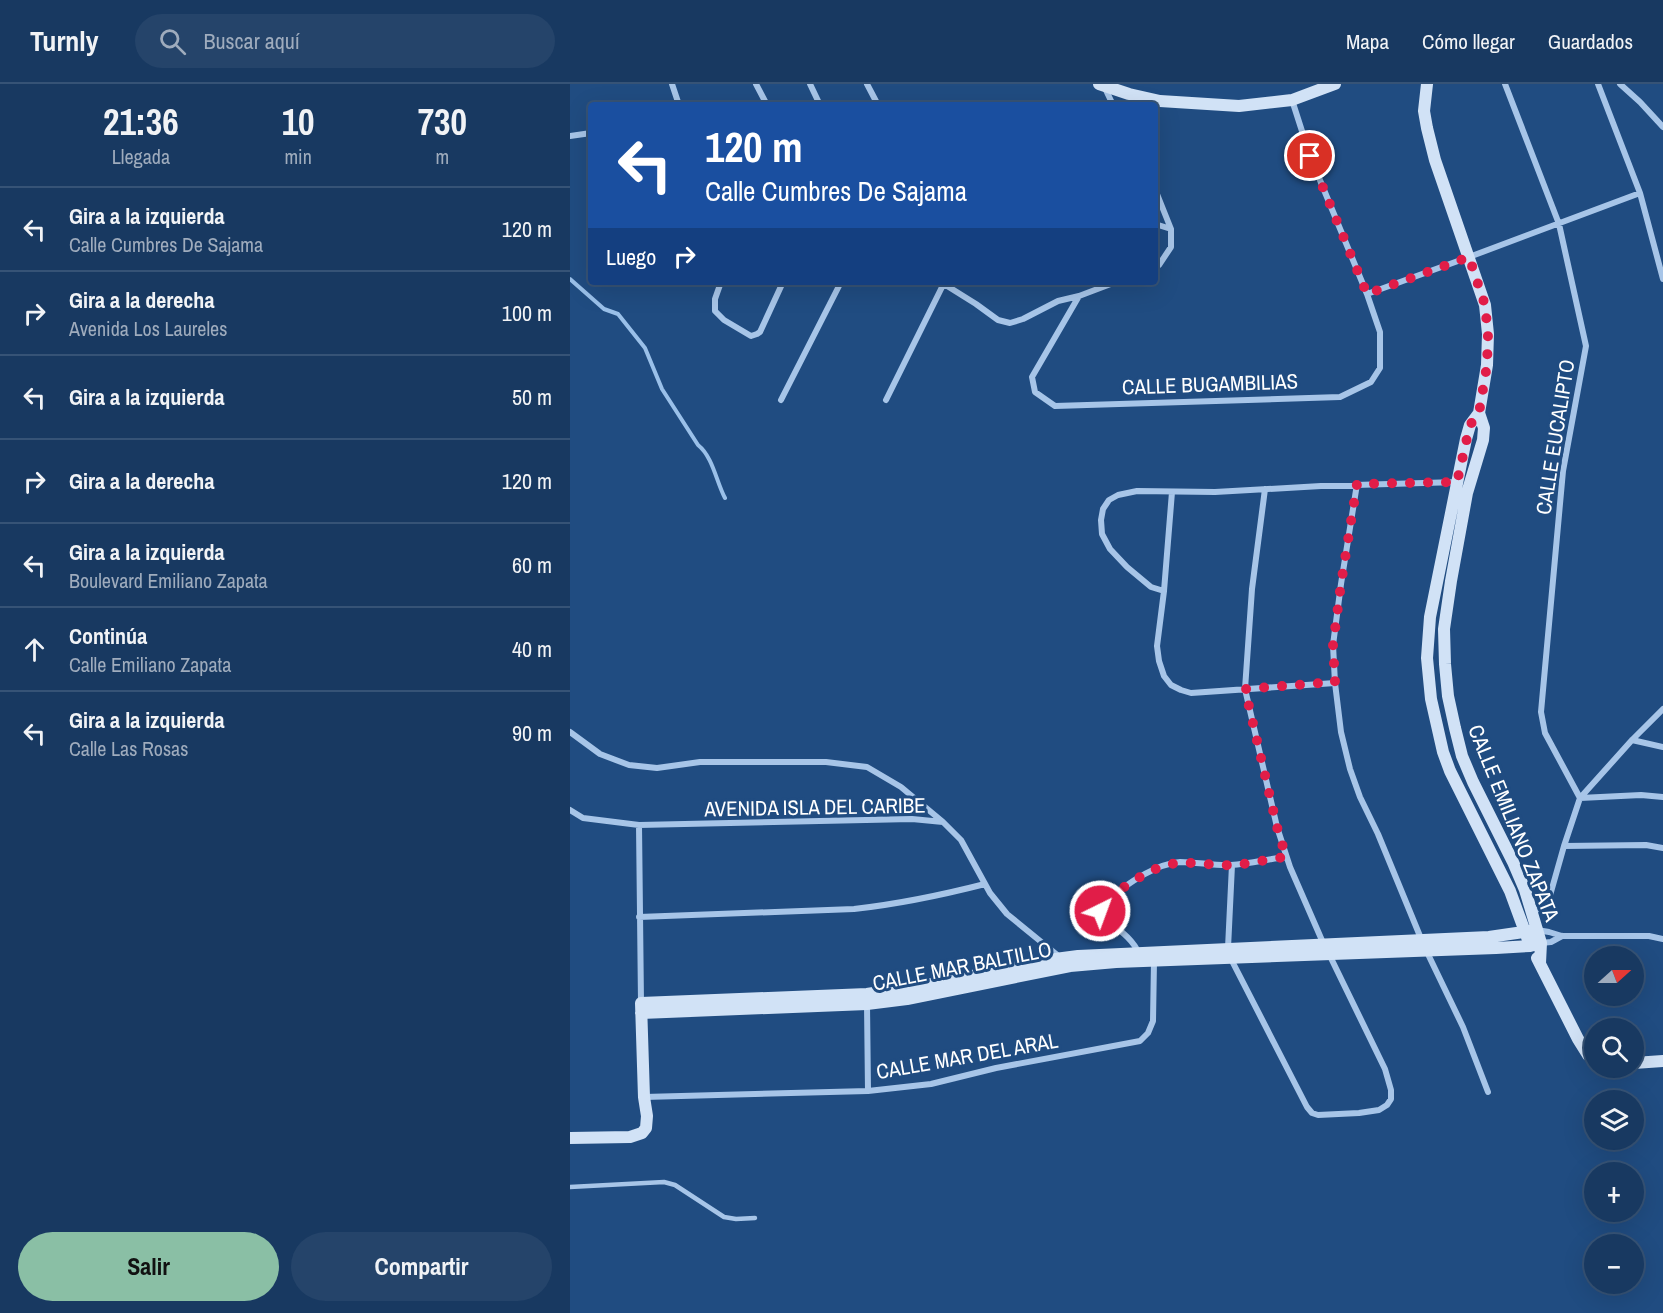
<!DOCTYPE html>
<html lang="es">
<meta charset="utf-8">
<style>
:root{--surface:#183961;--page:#25446a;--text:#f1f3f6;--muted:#9facbd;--line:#365376;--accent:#8abfa5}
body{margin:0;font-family:"Archivo Narrow",sans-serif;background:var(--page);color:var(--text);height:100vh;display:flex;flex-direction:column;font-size:22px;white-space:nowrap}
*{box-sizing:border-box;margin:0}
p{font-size:20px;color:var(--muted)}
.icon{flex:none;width:33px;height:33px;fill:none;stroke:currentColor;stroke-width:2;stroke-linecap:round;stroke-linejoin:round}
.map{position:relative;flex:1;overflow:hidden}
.drawer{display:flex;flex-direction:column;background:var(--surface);width:570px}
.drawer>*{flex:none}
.hud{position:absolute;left:18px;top:18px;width:570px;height:183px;border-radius:6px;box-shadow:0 6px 24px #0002,0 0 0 2px var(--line);background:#1a4fa0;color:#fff;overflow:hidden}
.needle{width:39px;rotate:69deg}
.buttons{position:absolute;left:1014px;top:862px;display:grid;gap:12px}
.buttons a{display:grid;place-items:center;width:60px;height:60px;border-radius:50%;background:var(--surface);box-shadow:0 6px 24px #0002,0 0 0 2px var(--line);font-size:30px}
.pin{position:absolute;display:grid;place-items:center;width:51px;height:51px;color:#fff;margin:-26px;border:3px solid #fff;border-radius:50%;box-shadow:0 2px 6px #0007}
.me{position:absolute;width:66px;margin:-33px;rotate:42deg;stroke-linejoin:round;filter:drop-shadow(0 0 4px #0008)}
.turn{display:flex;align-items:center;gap:21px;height:126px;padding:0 18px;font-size:27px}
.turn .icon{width:78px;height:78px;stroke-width:2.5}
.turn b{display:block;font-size:42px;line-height:51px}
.then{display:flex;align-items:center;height:57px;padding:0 18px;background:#0003;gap:12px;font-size:22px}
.eta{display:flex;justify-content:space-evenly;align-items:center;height:102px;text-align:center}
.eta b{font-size:36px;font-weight:800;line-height:42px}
.action{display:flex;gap:12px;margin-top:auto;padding:12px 18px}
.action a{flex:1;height:69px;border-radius:36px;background:var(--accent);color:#111;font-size:24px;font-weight:800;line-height:69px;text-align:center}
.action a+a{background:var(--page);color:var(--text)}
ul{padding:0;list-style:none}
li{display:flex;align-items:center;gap:18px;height:84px;padding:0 18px;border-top:2px solid var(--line)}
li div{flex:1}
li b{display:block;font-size:22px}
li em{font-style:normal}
header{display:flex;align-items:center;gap:36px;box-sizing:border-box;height:84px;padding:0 30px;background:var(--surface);border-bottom:2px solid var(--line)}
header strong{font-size:28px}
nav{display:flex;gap:33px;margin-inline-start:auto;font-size:21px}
.search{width:420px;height:54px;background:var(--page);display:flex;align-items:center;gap:15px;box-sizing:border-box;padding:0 21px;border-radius:33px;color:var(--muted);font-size:22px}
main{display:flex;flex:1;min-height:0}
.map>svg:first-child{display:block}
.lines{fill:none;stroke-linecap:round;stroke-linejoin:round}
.stream{stroke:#9ac0e9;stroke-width:4}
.lane{stroke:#a7c5e8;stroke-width:4.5}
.street{stroke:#a7c5e8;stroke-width:6}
.secondary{stroke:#d1e2f6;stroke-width:12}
.route{stroke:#e11d48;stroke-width:10;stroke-dasharray:0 18}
.labels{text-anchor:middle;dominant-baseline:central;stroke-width:6;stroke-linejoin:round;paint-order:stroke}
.street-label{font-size:21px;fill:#fff;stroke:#204c81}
</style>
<header>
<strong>Turnly</strong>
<div class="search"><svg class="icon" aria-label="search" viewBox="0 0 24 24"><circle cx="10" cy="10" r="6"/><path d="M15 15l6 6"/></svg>Buscar aquí</div>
<nav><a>Mapa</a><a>Cómo llegar</a><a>Guardados</a></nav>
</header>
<main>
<section class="drawer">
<div class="eta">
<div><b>21:36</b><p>Llegada</p></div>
<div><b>10</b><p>min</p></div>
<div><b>730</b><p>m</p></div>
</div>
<ul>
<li><svg class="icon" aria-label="left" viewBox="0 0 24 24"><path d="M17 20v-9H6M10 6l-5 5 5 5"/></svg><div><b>Gira a la izquierda</b><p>Calle Cumbres De Sajama</p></div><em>120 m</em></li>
<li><svg class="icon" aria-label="right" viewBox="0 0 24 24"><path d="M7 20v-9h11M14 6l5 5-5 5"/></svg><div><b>Gira a la derecha</b><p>Avenida Los Laureles</p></div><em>100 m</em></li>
<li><svg class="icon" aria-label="left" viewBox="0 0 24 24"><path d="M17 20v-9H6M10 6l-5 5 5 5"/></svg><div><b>Gira a la izquierda</b></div><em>50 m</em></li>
<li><svg class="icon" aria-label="right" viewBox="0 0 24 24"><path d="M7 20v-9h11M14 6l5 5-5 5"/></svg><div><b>Gira a la derecha</b></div><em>120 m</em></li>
<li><svg class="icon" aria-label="left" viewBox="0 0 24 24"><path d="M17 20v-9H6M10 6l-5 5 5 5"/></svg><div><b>Gira a la izquierda</b><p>Boulevard Emiliano Zapata</p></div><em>60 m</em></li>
<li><svg class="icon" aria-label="ahead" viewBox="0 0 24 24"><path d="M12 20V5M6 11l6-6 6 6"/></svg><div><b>Continúa</b><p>Calle Emiliano Zapata</p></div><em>40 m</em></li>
<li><svg class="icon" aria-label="left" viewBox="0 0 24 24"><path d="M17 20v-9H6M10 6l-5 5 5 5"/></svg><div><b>Gira a la izquierda</b><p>Calle Las Rosas</p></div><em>90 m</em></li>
</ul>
<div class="action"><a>Salir</a><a>Compartir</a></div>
</section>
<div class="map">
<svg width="1093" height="1229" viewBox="0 0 1093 1229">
<rect width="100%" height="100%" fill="#204c81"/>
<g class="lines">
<path class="stream" d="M0,195L34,225L48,230L75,264L92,305L128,361C143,373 146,397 155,414"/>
<path class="lane" d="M0,1103L94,1098L105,1101L154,1133L166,1135L185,1134"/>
<path class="street" d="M102,0L109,21
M186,0L197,21
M240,0L250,21
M297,0L308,21
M935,0L989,140L1016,262L993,387L971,628L975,649L1010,714
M1028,0L1070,109L1093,195
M1050,0L1070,18L1093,43
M534,2L543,21
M0,52L21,49
M585,105L601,145V163L589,181L585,182
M585,140L601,145
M151,198L145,215V227L154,236L181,252L187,250L190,248L213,198
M546,198L509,212L462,293L465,308L485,322L770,313L801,298L810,284V248L797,210L740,72L722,16
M374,200L406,220L428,236L440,239L453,235L488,217L509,212
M797,210L899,173L1070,109
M211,316L271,198
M316,316L374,199
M787,400L771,500L763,561L765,599L771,648L780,685L790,713L808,750L852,857
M695,405L682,505L675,605L707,743L720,783L754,861
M602,408L594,507L587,562L589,577L594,592L601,601L611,606L621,609L765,599
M594,507L581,503L557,483L540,465L532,450L531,436L533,425L539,416L548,411L567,407L645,408L751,402L888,398
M0,648L30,670L59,681L87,684L130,678H256L297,683L331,703L373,738
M1062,656L1093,663
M1010,714L1071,711L1093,713
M0,726L13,734L69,741L342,735L373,738L391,756L420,809L437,830L491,874
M69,741L71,919
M994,762L1076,761L1093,764
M662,781L658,864L661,875L737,1023L742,1029L748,1031L789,1029L809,1026L817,1021L821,1015V1006L815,985L759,870
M960,830L976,820L979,815L994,762L1010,714L1062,656L1093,625
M69,833L284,825C329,820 372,811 415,800
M967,846L979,848L992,852H1079L1093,855
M971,859L981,858L992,852
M856,866L893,943L918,1008
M569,870C563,854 545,843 532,832L530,827V822C550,805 583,780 610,778C627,778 645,782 661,781C680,780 698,775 716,773
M297,920L298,1007
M74,1013L298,1007L361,1000L426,984L570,957L578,949L583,937L584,877"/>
<path class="secondary" d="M529,0L559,10L590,17L669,22L722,16L765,0
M857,0L854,27L857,44L865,76L915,221L918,250L917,281L909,329L914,344L913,356L897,409L881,497L874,545L875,580L878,612L885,644L892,672L903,698L943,778L955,806L971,859L970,879
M909,329L900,341L896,355L860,533L857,574L861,615L873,668L880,687L940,807L958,856
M967,874L1008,955L1018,971L1024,975
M71,929L297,920L337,915L500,882L546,878L926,864L960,862L971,859
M1064,979L1093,977
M0,1054L60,1053L72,1049L76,1044L77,1032L74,1013L71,919L297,910L374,898L470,877L508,872L919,853L967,846"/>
</g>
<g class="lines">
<path class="route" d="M530,827V822C550,805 583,780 610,779C627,778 645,782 661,781C680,780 698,775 716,773L707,743L675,605L765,598L763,561L771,500L787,400L887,398L900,341L909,329L917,281L918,250L915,221L899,173L797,210L740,72"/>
</g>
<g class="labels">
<g class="street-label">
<text transform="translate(640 300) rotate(-2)">CALLE BUGAMBILIAS</text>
<text transform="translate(985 353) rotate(-81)">CALLE EUCALIPTO</text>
<text transform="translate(245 723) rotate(-1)">AVENIDA ISLA DEL CARIBE</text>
<text transform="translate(944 739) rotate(68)">CALLE EMILIANO ZAPATA</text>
<text transform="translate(392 882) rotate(-11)">CALLE MAR BALTILLO</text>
<text transform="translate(397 972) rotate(-10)">CALLE MAR DEL ARAL</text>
</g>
</g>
</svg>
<div class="buttons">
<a><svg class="needle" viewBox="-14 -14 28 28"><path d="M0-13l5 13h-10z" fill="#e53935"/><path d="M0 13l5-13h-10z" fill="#9facbd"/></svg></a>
<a><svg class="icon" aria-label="search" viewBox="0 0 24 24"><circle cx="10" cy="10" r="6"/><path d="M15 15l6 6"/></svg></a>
<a><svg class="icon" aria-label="layers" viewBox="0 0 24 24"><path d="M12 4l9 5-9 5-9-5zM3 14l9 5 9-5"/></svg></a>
<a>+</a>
<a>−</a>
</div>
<div class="pin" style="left:740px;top:72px;background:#d93025"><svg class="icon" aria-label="arrive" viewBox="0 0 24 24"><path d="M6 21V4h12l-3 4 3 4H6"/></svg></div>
<svg class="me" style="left:530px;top:827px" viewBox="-20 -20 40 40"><circle r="17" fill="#e11d48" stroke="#fff" stroke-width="3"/><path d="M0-11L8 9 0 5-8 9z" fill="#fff"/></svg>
<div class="hud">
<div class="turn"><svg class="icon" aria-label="left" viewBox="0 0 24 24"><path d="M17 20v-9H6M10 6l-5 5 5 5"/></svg><div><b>120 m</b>Calle Cumbres De Sajama</div></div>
<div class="then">Luego<svg class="icon" aria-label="right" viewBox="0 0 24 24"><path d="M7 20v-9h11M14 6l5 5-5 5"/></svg></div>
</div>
</div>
</main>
